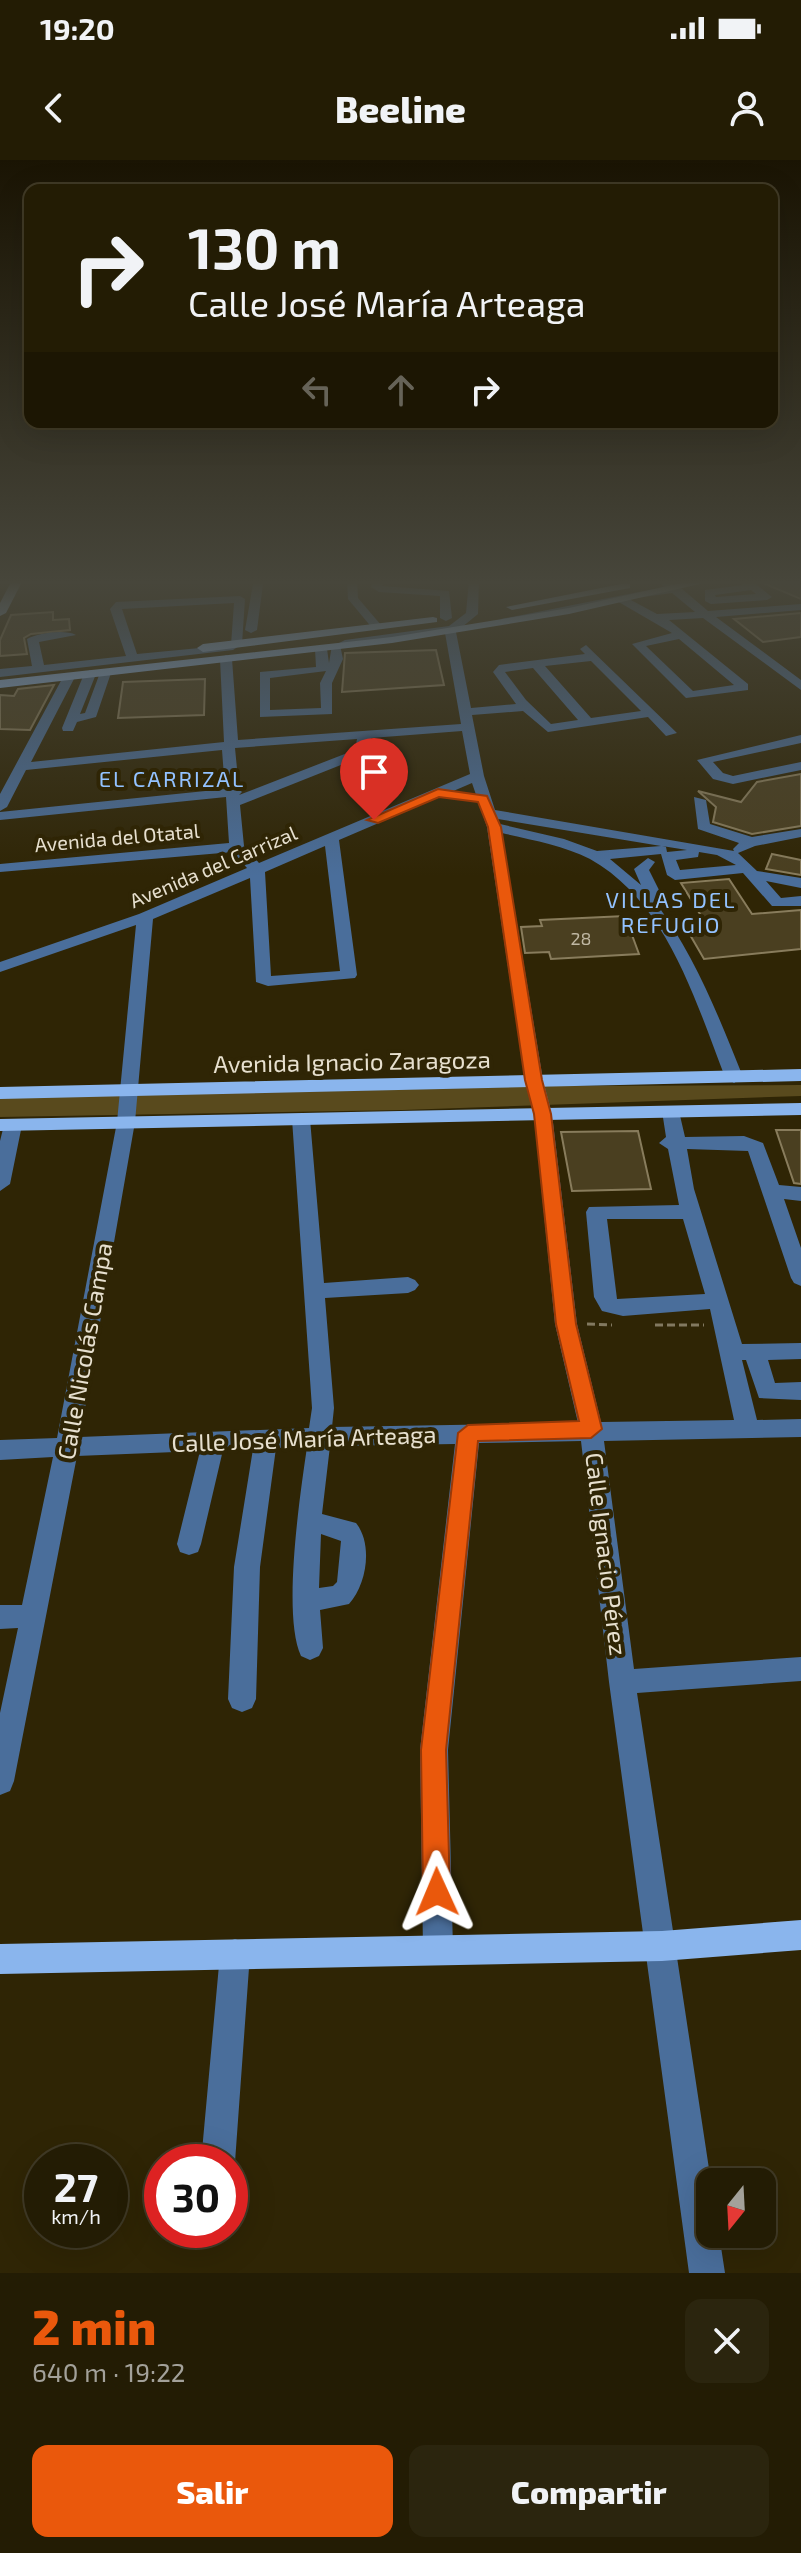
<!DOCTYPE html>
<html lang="es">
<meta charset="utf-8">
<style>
:root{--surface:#231c04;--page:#2b250e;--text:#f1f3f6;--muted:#a3a19a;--line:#403a26;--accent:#ea580c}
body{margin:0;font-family:"Exo 2",sans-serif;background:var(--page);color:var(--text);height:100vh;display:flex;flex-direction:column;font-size:30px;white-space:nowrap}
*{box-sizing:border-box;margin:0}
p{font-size:26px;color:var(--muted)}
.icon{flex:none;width:44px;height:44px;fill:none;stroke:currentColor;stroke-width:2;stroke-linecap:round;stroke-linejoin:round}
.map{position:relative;height:2113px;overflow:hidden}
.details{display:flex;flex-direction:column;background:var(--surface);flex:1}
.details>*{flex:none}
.top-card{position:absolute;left:24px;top:24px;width:754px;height:244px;border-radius:16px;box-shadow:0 8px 32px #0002,0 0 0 2px var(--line);background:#231c04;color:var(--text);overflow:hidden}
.needle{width:52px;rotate:198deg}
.tools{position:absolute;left:696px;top:2008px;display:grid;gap:16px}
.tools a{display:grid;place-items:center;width:80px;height:80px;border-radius:16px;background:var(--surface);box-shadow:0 8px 32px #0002,0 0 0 2px var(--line);font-size:40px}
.speed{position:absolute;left:24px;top:1984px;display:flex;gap:16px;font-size:40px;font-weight:700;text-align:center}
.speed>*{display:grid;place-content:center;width:104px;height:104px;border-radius:50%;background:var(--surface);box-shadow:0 8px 32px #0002,0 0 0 2px var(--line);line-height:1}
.speed small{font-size:20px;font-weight:400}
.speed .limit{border:12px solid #d22;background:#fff;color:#111}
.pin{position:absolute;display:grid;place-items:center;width:68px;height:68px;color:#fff;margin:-82px -34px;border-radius:50% 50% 50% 0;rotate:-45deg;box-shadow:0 0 8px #0007}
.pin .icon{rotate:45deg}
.me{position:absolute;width:88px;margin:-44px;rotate:359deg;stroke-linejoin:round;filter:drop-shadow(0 0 6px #0008)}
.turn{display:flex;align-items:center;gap:28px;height:168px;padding:0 32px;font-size:36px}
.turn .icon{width:104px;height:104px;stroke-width:2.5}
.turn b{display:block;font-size:56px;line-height:68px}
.lanes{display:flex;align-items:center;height:76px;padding:0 32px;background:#0003;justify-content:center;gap:40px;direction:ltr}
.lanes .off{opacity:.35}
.round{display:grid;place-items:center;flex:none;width:84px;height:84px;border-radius:16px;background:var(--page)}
.overview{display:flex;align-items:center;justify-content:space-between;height:136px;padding:0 32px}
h1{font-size:48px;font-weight:800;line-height:60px;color:var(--accent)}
.action{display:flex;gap:16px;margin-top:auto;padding:16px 32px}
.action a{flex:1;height:92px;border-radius:16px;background:var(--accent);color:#fff;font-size:32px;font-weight:800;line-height:92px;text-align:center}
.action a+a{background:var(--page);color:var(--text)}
.status{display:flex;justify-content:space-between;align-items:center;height:56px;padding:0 40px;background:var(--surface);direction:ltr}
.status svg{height:22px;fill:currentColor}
header{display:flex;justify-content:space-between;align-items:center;height:104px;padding:0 32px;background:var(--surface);font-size:36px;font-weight:800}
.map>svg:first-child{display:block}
.green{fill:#594a1d}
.building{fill:#4a3f20;stroke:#887c5c;stroke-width:2}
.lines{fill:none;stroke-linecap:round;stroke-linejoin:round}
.path{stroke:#827960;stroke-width:3;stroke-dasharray:8 4;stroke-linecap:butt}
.minor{fill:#4a6e9b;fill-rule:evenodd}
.major{fill:#8ab5ed;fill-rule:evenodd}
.route{fill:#ea580c;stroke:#983908;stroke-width:2}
.labels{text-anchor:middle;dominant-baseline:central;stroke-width:8;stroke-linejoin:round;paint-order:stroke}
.far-number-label{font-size:18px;fill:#c0b8a3}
.far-street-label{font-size:20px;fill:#e7e0cf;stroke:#2f2505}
.far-neighbourhood-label{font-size:22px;letter-spacing:2px;fill:#93c2ff;stroke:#2f2505}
.street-label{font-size:24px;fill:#e7e0cf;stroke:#2f2505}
</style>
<div class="status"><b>19:20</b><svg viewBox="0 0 49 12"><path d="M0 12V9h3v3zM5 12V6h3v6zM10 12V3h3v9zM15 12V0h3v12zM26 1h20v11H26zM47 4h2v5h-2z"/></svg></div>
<header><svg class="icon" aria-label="back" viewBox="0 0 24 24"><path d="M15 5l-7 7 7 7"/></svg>Beeline<svg class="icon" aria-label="person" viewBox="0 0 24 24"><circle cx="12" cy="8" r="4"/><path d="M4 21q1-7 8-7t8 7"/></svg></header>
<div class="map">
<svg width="801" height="2113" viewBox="0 0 801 2113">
<rect width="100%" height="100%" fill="#2f2505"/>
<path class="green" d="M801,925V936L403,950L0,957V938L556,926Z"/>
<path class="building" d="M758,420H801V439L758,421Z
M53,452V460L69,459L70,470L31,474L24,478L27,494L0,496V480L11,455Z
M801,453V477L763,482L734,459Z
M436,490L444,525L342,532L345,493Z
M205,519L204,555L118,558L123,522Z
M54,525L30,570L0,569V535L14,536L18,529Z
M801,614V666L752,674L713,662L716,647L698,631L741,642L757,622Z
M772,694L801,700V715L766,709Z
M729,719L752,754L801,750V789L704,799L682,761L703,759L681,723Z
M625,756L639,794L551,799L549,792L525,793L521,767L542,766L540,760Z
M776,970H801V1024L794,1023Z
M638,971L651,1029L572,1031L561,972Z"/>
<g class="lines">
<path class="path" d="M587,1164L612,1165
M655,1165H704"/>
<path class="minor" d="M347,420H357L358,438L381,465V469H373L348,439Z
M374,420H385L382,426L449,431L452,458L446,461L440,458V436L379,432L371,427Z
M469,420H479L478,454L456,472L471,548L516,544L493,512L499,505L585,494L580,489L586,485L677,573L666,576L648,557L548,572L523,551L472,555L484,616L495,650L734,691L733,689L739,683L698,669L694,637L706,640L710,664L752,677L801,669V677L755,686L738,693L757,711L801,718V728L766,721L781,738L801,736V746H772L743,713L675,720L667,715L661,694L610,699L641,725L634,709L648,698L655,702L649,710L662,736L656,743C695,796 719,857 743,917L734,923L725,917C695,840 667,742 590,699C563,685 531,680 502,673L543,920L552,954L577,1164L601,1262L734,1260L710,1149L623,1156L602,1151L594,1137L586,1052L589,1047L679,1045L668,989L659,983L666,977L662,951L664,947H678L685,977L744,976L763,983L779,1025L801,1027V1041L784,1039L801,1088V1126L794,1123L791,1118L748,991L687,989L694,1029L742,1184L801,1183V1199L768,1200L775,1223L801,1222V1240L759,1238L746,1200H742L757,1260L801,1259V1277L604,1281L634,1509L801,1497V1521L637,1533L711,2022L710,2074H719L725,2113H689L609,1522L581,1281L479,1283L448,1590L453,1789L449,1800L438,1804L427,1800L423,1789L420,1590L455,1284L330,1286L322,1354L356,1363C373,1384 367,1424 349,1444L320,1450L323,1488L319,1496L310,1500L301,1496C282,1455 300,1335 307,1287L276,1288L260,1407L256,1539L252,1548L242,1552L232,1548L228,1539L234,1407L253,1289L223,1290L201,1384L198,1392L189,1395L180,1392L177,1384L200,1291L77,1296L14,1621L10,1631L0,1635V1553L18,1468L0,1469V1445H22L53,1297L0,1300V1280L57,1278L117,962L136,765L0,812V802L139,754L247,708L233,692L0,712V704L229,683L226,637L0,660V652L225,629L222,590L26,610L7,647L0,651V634L63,517L69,513L75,517L31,602L224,582L220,499L226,495L232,499L238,580L461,564L445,473L345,486L339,483L345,480L449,466L466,453ZM591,501L641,551L591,558L545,506ZM533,508L578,560L551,564L526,540L505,512ZM462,571L470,614L259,703L244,686L240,645L366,595L371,578ZM357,579L355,590L239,635L242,632L239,629L235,588ZM472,623L487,667L525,920L534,954L555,1164L578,1263L332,1267L334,1248L325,1138L408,1133L415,1130L419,1125L415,1120L408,1117L324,1123L310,959L301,953L292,959L312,1248L309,1268L80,1277L135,962L153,759L250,718L256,822L268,826L355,818L357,815L339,680ZM498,659L661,686L597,691L564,679L500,664ZM325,686L340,811L271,816L265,712ZM662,686L687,690L667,692L666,687ZM699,692L717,695L736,705L680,710L676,700L698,697ZM607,1059H683L705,1134L617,1139ZM321,1374L341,1381L337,1422L333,1426L319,1428Z
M738,420H751L772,437L767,440L711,444L705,441V430L743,425ZM751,430L756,434L716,437L715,435Z
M258,421L263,424L257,470L251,473L245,470L253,424Z
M666,421L681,428L708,451L801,444V450L716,457L801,520V530L703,458L669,460L748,524V530L686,538L632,484L672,473L617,441L507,462L501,459L664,427L661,424ZM672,433L695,452L657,454L629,439ZM679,479L734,525L693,531L646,486Z
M240,436L245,439L242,484L233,490L0,517V509L32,506L27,479C38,473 65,469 76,475L39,482L44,505L126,496L110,449L116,442ZM234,443L231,485L137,494L122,449Z
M332,485H340L343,499L332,523V554L260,557V512L316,507L315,489L321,485L327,489L329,503ZM326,511L320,523L321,548L270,550V518Z
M90,510L96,514L80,554L85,553L101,510L111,513L96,557L77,562L73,571H63L62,568L84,514Z
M801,575V583L713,602L723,613L733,616L801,602V610L733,624L713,619L697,600Z
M13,959L22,965L10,1024L0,1031V981L4,965Z
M235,1779L246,1783L250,1794L235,2002L230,2014V2002H201L220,1794L224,1783Z"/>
<path class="major" d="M12,420H23L6,453L0,456V443Z
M695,420H717L569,454L392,483L0,528V520L392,477L569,448Z
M626,423L630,424V428L512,450L506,447Z
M433,457L437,458V462L203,492L197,488L203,484Z
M801,909V921L0,939V927Z
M801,943V955L0,971V959Z
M801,1760V1790L662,1801L0,1814V1784L662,1771Z"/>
</g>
<linearGradient id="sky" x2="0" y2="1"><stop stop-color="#1a1403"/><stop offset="0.59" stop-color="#47463b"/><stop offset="1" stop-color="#47463b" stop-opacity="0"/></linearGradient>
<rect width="801" height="716" fill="url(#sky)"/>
<path class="route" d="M438,629L487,636L501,667L542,920L551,954L576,1164L602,1269L591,1278L478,1281L446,1590L450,1732L446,1742L437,1746L427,1742L423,1732L421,1590L458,1273L468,1265L579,1261L556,1164L534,954L525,920L488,667L478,642L439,637L378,663L367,660Z"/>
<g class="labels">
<g class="far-number-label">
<text x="581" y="778">28</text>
</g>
<g class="far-street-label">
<text transform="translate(117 677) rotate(-5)">Avenida del Otatal</text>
<text transform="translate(213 706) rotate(-23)">Avenida del Carrizal</text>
</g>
<g class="far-neighbourhood-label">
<text x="172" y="618">EL CARRIZAL</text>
<text x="671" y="739">VILLAS DEL<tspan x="671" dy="25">REFUGIO</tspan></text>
</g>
<g class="street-label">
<text transform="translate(352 901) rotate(-1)">Avenida Ignacio Zaragoza</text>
<text transform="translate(84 1191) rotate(-80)">Calle Nicolás Campa</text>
<text transform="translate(304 1278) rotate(-2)">Calle José María Arteaga</text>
<text transform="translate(607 1394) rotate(83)">Calle Ignacio Pérez</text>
</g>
</g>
</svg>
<div class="tools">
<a><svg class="needle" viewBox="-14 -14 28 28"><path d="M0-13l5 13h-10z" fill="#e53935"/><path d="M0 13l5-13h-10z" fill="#a3a19a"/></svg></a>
</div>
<div class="speed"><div>27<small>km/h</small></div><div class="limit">30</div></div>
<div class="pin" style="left:374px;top:660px;background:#d93025"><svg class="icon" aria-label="arrive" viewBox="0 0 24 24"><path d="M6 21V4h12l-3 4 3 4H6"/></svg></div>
<svg class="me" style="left:437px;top:1732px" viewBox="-20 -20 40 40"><path d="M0-17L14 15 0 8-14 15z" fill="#ea580c" stroke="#fff" stroke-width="4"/></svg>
<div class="top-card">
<div class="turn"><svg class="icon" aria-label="right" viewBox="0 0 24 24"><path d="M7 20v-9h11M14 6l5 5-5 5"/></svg><div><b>130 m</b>Calle José María Arteaga</div></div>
<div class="lanes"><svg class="icon off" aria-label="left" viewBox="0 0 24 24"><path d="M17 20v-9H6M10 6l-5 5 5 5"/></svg><svg class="icon off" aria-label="ahead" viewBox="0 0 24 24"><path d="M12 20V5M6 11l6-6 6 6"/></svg><svg class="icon" aria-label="right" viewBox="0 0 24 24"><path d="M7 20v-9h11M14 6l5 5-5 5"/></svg></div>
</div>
</div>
<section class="details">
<div class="overview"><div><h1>2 min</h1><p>640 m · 19:22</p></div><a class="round"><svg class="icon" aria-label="close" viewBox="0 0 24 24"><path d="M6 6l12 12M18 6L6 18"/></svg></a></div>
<div class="action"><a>Salir</a><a>Compartir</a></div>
</section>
